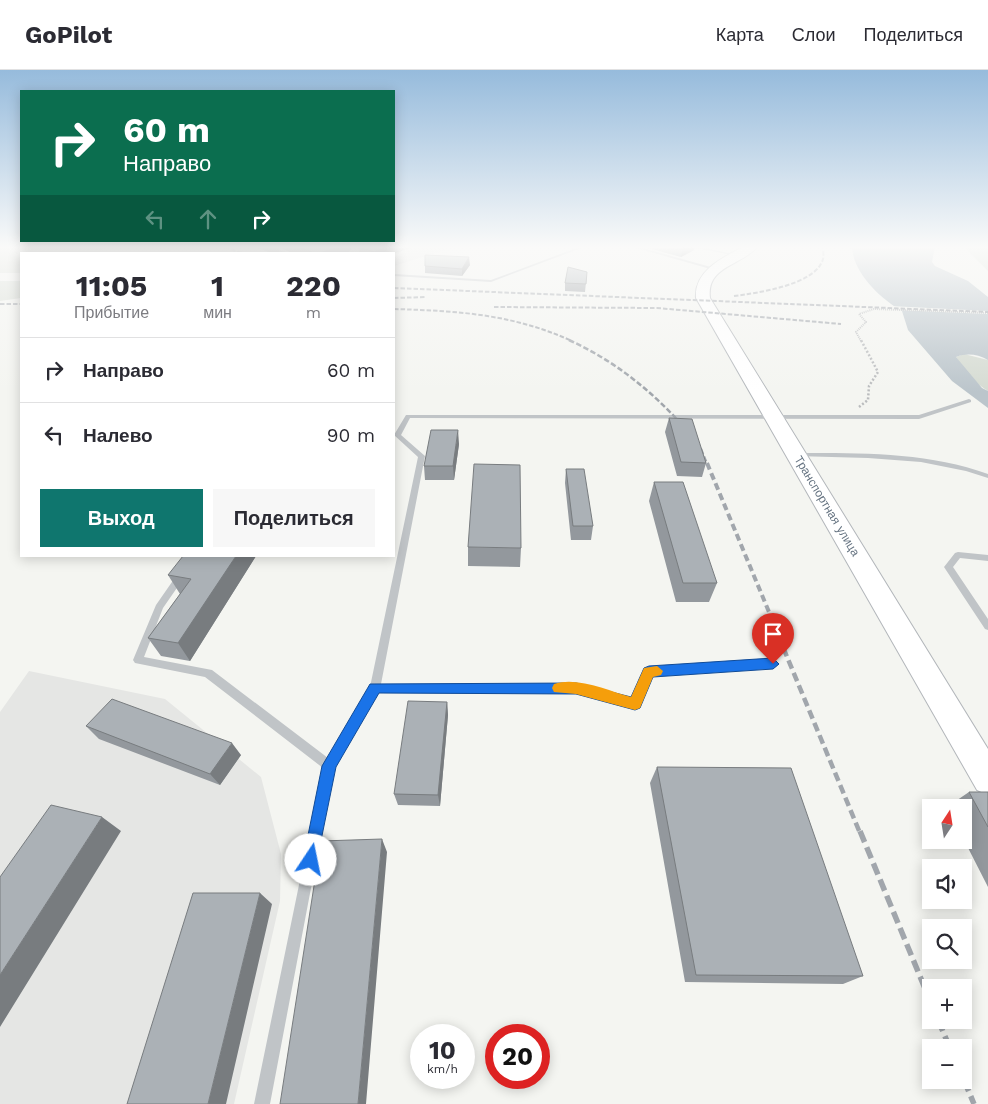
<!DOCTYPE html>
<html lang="ru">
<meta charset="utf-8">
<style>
:root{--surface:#fff;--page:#f7f7f7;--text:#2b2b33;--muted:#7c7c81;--line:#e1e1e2;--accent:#0f766e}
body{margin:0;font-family:"Work Sans",sans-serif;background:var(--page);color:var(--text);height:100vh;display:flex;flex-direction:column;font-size:19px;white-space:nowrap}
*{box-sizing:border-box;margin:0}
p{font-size:16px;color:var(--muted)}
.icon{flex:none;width:28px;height:28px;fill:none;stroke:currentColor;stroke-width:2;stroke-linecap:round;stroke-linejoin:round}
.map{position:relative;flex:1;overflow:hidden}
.side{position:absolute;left:20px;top:182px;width:375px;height:305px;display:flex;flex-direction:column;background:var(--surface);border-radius:0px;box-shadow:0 2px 12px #0003}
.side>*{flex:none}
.guide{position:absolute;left:20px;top:20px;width:375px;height:152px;border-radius:0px;box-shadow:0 2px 12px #0003;background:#0b6e4f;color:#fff;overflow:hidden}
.needle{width:32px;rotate:12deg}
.fabs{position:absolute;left:922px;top:729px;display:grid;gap:10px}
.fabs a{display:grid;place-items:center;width:50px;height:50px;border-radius:0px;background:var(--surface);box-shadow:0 2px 12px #0003;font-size:25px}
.speed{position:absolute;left:410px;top:954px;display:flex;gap:10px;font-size:25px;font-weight:700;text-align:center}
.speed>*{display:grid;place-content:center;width:65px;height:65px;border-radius:50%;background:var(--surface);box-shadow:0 2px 12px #0003;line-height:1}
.speed small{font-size:12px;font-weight:400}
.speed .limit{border:8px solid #d22;background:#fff;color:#111}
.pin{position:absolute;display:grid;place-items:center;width:42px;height:42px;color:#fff;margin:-51px -21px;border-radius:50% 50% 50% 0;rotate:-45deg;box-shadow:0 0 5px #0007}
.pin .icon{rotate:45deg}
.me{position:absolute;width:55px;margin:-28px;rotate:11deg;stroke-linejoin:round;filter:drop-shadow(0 0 4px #0008)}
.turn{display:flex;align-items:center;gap:18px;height:105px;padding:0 20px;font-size:22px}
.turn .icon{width:65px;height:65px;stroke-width:2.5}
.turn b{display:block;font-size:35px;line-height:42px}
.lanes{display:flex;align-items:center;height:48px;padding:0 20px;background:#0003;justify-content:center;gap:25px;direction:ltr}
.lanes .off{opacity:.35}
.eta{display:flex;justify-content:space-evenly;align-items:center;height:85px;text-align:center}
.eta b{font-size:30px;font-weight:700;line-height:35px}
.action{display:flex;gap:10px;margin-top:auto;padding:10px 20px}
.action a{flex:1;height:58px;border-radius:0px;background:var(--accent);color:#fff;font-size:20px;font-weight:700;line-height:58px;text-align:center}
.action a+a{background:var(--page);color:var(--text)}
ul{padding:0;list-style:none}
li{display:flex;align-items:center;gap:15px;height:65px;padding:0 20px;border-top:1px solid var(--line)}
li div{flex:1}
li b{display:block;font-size:19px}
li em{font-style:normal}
header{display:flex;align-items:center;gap:30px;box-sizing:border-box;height:70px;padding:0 25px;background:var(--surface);border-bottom:1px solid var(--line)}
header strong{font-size:24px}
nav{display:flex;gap:28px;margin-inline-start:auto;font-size:18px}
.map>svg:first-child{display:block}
.built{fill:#e5e6e4}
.green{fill:#d5dbd2}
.water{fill:#bbc5cb}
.pier{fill:#f4f5f1}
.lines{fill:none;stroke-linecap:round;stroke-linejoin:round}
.secondary-casing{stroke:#b3b7bb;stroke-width:2}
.path-far1{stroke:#babcbe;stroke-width:2;stroke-dasharray:1 1;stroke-linecap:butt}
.path{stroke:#babcbe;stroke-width:2.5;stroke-dasharray:2 2;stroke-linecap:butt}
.lane{fill:#c0c4c7;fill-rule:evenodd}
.secondary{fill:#fff;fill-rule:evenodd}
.rail-far4{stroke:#a1a6ac;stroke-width:2;stroke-dasharray:4.5 2;stroke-linecap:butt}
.rail-far3{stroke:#a1a6ac;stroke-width:2.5;stroke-dasharray:5.5 2.5;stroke-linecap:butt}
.rail-far2{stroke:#a1a6ac;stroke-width:4;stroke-dasharray:7 4;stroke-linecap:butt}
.rail-far1{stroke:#a1a6ac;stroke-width:4.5;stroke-dasharray:9 4.5;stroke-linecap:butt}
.rail{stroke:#a1a6ac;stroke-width:5.5;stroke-dasharray:12 5.5;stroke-linecap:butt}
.wall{fill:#93989d}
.shaded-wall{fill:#787c7f}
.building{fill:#abb1b6;stroke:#787c7f}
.route{fill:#1a73e8;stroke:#114b97}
.slow{fill:#f59e0b}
.labels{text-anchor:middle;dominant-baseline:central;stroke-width:5;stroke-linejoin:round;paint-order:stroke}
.street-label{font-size:12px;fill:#657381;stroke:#fff}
</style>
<header>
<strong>GoPilot</strong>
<nav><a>Карта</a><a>Слои</a><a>Поделиться</a></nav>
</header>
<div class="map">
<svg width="988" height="1034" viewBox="0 0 988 1034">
<rect width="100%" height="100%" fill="#f4f5f1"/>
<path class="built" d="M276,177H454L394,196V184H295Z
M29,601L165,629L261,707L281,784L280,831L234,1034H0V642Z"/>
<path class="green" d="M0,177H108L95,184H21V203H0Z
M964,177H988V201Z
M0,211H21V228L0,231Z
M964,284L988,290V321C976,314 963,299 956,287Z"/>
<path class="water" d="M852,177H935L932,192L935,196L968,211L988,227V290C977,284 967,283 956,287L982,318L988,321V338L952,311L908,260L902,241C881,229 853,203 852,177Z"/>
<path class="pier" d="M890,236L988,241V244L896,240Z"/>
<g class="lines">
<g class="secondary-casing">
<path id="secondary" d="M743,177H757C741,196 706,196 710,228L988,679V725L977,720L696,228C694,201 722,188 743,177Z"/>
</g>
<path class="path-far1" d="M861,271L856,262L866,252L859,244L874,239L988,243"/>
<path class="path" d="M859,337L868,330L869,316L878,302L861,270"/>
<path class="lane" d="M267,177H272L291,184H284Z
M579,177H584L491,212L394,206V204L491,210Z
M633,177H639L718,199L714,200Z
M691,177H699L739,185L737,186Z
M969,329L971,330V332L919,349L410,348L401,365L425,386L381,614H576L632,629L646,599L649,598L773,590L776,591L778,594L776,597L773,598L652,606L639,637L635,639L576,622H378L334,697L270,1034H254L323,698L205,607L135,593L133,590L156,535L190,486H199L163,538L144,587L212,600L328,688L370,617L418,387L394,365L406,345H919Z
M797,383C861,383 927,382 988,404V408L966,401L921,392L868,388L795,386V384Z
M958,482L988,485V491L960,488L953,497L988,549V560L985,559L944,497L955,483Z"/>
<use href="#secondary" class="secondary"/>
<path class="rail-far4" d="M225,177L244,184
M394,218L988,242
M734,226C757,223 816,215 823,189C824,186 823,180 823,177
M394,228L426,227
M0,234H21
M494,237L657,238L841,254
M394,239C459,241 512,244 572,271"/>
<path class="rail-far3" d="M569,270C615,291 652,321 686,359
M701,379L707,394"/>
<path class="rail-far2" d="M707,393L774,554"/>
<path class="rail-far1" d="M773,553L860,763"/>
<path class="rail" d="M860,761L931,933
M938,950L950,978
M964,1010L974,1034"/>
</g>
<path class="wall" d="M254,177H352L349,182L344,184H295L278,177L280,184H275Z
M359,177L393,184H360Z
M644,177H695L694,180L681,187Z
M470,195L462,206L425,203V196Z
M587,202L585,222L565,221V213Z
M669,348L706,393L702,407L677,406L665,362Z
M459,374L454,410H425L424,396Z
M566,399L593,456L591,470H571L565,413Z
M654,412L717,513L709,532H676L649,431Z
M468,477L521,478L520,497L468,496Z
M256,486L190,591L161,586L148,568L180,524L168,505Z
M447,632L448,645L440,736L398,735L394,724Z
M86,656L241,685L220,715L99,669Z
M657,697L863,906L843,914L685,912L650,713Z
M969,722H988V817L964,770V738H947V737Z"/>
<path class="shaded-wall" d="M338,177H352L349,182L344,184H317Z
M388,177H413L393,184H374V182Z
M683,177H695L694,180L681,187Z
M469,187L470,195L462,206V199Z
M458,360L459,374L454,410L453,396Z
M236,486H256L190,591L178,573Z
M447,632L448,645L440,736L438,725Z
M232,673L241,685L220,715L210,704Z
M102,747L121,761L0,957V905Z
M382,769L387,782L366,1034H358Z
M260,823L272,834L226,1034H208Z"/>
<path class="building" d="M297,177H338L317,184Z
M359,177H388L374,182Z
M425,185L469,187L462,199L425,196Z
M568,197L587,202L586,214L565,213Z
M669,348L692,349L706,393L681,392Z
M431,360H458L453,396H424Z
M474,394L520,395L521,478L468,477Z
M566,399H584L593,456H573Z
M654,412H683L717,513H683Z
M183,486H236L178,573L148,568L191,509L168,505Z
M112,629L232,673L210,704L86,656Z
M408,631L447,632L438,725L394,724Z
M657,697L791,698L863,906L696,905Z
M969,722H988V757Z
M51,735L102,747L0,905V807Z
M382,769L358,1034H280L321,771Z
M193,823H260L208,1034H127Z"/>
<linearGradient id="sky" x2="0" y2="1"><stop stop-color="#96bbdc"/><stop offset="0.55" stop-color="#fafaf9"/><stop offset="1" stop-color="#fafaf9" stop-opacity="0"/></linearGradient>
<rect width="988" height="322" fill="url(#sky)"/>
<path class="route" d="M773,588L779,594L773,599L653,607L640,638L635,640L576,624L379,623L336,697L316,795L311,798L305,795L303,790L322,696L370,614L576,613L631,627L644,598L649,596Z"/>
<path class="slow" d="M657,596L663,601L661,605L653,607L640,638L635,640L576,624L554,622L552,618L554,614C577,606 609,621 631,627L644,598Z"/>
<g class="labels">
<g class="street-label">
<text transform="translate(827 436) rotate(59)">Транспортная улица</text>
</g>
</g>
</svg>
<div class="fabs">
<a><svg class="needle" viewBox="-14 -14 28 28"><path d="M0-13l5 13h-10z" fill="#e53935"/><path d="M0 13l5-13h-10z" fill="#7c7c81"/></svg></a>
<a><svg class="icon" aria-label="sound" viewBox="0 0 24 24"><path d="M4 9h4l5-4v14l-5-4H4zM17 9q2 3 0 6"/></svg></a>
<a><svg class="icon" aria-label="search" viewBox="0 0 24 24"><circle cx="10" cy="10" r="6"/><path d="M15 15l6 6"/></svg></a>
<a>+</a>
<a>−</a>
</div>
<div class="speed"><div>10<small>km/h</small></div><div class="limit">20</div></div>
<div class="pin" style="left:773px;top:594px;background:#d93025"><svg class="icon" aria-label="arrive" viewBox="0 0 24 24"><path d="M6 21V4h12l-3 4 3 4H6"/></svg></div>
<svg class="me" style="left:311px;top:790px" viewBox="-20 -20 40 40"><circle r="19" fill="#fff"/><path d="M0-13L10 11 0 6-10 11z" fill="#1a73e8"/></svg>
<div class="guide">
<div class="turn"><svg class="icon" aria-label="right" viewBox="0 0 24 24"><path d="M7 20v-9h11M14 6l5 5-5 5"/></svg><div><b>60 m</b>Направо</div></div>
<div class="lanes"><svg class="icon off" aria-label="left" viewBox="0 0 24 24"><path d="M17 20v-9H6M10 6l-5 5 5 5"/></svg><svg class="icon off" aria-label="ahead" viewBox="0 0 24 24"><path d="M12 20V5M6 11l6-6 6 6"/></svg><svg class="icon" aria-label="right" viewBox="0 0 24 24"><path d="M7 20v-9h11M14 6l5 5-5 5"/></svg></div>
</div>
<section class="side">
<div class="eta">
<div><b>11:05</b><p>Прибытие</p></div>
<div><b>1</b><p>мин</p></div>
<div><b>220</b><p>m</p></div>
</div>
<ul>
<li><svg class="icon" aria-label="right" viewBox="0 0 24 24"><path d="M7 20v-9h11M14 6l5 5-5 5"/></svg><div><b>Направо</b></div><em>60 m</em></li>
<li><svg class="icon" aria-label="left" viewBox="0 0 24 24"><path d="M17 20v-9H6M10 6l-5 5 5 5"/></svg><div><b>Налево</b></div><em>90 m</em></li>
</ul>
<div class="action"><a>Выход</a><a>Поделиться</a></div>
</section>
</div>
